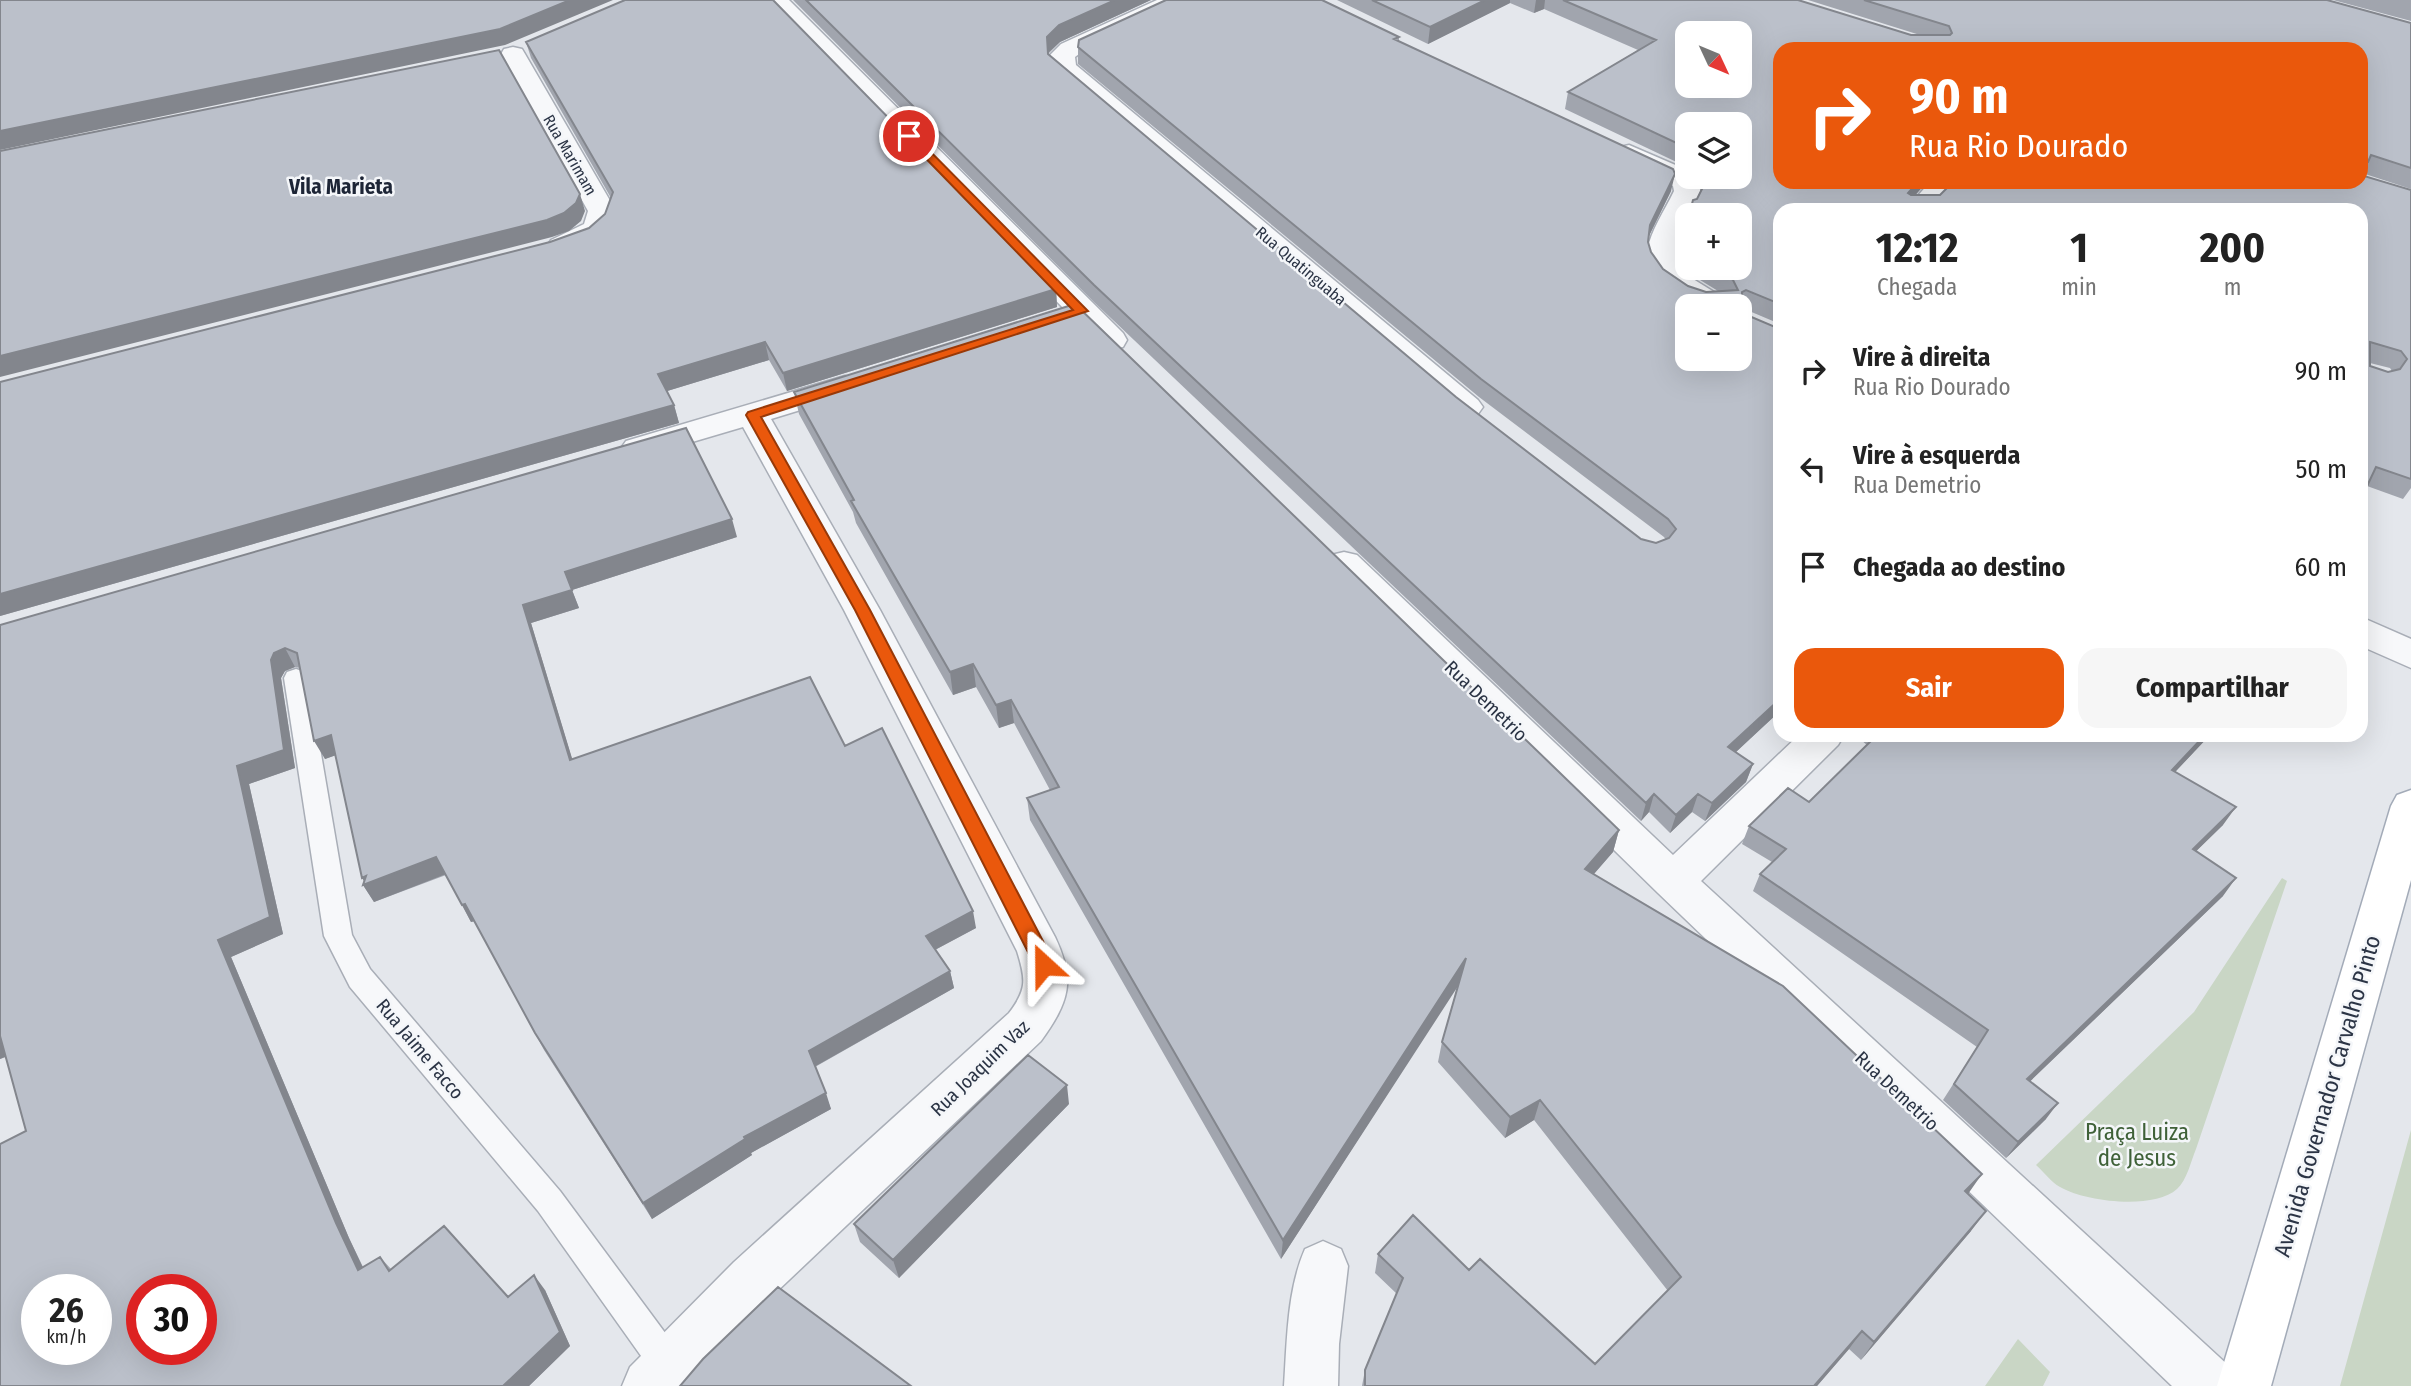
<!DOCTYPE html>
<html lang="pt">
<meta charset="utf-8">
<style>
:root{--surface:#fff;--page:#f6f6f6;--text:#222;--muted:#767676;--accent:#ea580c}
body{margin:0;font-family:"Fira Sans Condensed",sans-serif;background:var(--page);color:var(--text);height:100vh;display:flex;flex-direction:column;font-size:26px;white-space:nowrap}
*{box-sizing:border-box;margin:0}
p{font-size:23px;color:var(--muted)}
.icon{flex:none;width:38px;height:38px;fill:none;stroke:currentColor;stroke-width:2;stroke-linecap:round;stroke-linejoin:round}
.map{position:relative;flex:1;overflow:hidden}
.panel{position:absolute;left:1773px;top:203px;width:595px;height:539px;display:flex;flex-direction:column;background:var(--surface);border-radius:21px;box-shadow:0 7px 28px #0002}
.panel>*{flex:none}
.banner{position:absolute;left:1773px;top:42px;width:595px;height:147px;border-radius:21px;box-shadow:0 7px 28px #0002;background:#ea580c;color:#fff;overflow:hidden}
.needle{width:46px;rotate:134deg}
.tools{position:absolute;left:1675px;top:21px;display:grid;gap:14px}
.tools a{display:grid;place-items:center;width:77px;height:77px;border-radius:14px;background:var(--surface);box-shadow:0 7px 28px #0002;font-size:35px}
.speed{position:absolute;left:21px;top:1274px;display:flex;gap:14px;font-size:35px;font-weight:700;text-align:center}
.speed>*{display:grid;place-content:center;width:91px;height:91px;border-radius:50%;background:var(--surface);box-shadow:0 7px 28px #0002;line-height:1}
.speed small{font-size:18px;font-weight:400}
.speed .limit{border:10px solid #d22;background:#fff;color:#111}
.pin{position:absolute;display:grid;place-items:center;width:60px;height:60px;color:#fff;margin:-30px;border:4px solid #fff;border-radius:50%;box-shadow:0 2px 7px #0007}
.me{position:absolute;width:77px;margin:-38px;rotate:336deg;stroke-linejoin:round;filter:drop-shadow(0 0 5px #0008)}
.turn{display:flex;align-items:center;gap:24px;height:147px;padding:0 21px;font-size:32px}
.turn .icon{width:91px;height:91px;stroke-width:2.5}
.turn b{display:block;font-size:49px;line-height:60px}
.eta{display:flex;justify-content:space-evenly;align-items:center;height:119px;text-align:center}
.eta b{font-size:42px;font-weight:700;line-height:49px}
.button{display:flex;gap:14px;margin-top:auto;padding:14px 21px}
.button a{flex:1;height:80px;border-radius:21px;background:var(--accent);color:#fff;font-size:28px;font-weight:700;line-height:80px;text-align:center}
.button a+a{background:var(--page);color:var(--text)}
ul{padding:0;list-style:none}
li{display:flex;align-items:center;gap:21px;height:98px;padding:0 21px}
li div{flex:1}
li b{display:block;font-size:26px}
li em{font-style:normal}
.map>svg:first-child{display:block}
.green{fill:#c9d6c5}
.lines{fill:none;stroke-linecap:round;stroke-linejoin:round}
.service-casing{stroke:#a9aeb7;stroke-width:3}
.minor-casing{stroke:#a9aeb7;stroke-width:3}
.primary-casing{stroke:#a3abb8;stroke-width:3}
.service{fill:#f7f8fa;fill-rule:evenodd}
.minor{fill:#f7f8fa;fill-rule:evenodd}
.primary{fill:#fff;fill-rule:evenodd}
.wall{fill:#a1a5ae;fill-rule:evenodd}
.shaded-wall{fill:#83868d}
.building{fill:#bbc0ca;stroke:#83868d;stroke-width:2;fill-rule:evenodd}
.route{fill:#ea580c;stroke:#983908;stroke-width:2}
.labels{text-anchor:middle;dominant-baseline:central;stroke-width:5;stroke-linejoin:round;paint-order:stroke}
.far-street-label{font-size:16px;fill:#2b3445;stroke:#f4f6f9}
.street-label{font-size:19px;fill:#2b3445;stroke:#f4f6f9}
.far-district-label{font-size:21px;font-weight:bold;fill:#1d2536;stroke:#f4f6f9}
.near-street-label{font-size:23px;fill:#2b3445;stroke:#f4f6f9}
.near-park-label{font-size:23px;fill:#3f6138;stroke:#f4f6f9}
</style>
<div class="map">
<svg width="2411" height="1386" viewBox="0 0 2411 1386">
<rect width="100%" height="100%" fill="#e4e7ec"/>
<path class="green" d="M2282,878L2287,881L2196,1149C2191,1161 2187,1180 2177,1189C2154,1210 2086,1202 2060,1187C2051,1182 2044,1172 2036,1165L2194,1012Z
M2411,1130V1386H2340Z
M2018,1339L2050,1372L2043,1386H1985Z"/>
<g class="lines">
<g class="service-casing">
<path id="service" d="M296,669L305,672L308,678L352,935L370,969L560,1191L680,1353L685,1365L680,1377L668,1382L656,1377L538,1211L350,987L324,936L284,678L287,672Z"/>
</g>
<g class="minor-casing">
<path id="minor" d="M764,0H789L1123,333L1127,340L1123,347L1112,349L1101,347Z
M1157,0H1188L1184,5L1079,54L1075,57L1076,65L1478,400L1483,407L1478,414L1467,417L1456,414L1051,68L1050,55L1061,44Z
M513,47L522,49L525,54L616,211C612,239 578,259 551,252L547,246L551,240L584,224L588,211L501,54L504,49Z
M1629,145L1687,170V177H1695C1706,191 1697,201 1690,215H1687L1675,260L1685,274L1727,300L1731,306C1720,306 1703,309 1693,305C1672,298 1642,275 1647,251C1651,230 1665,210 1674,191L1673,186L1620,159L1616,153L1620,147Z
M1930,182H1959L1934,210H1905Z
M845,376L856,379L861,386L856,393L771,419L880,610L1055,937C1076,981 1069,1002 1041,1041L770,1298L686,1386H622L630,1367L734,1262L1009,1013C1027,989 1026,980 1017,951L844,610L743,427L638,458L626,455L621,448L626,441Z
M1344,552L1357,555L1673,855L1799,735H1844L1838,745L1701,881L2230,1367L2238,1386H2172L1658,893L1331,573L1326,564L1331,555Z
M2361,617L2411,639V668L2361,646Z
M1323,1241L1341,1249L1348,1266L1339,1344L1338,1386H1284C1287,1341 1287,1290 1305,1249Z"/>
</g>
<g class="primary-casing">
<path id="primary" d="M2411,790V880L2271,1386H2217L2391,806L2397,795Z"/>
</g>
<use href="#service" class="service"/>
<use href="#minor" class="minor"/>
<use href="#primary" class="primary"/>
</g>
<path class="wall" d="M793,0H1151L1060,42L1048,54L1456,397L1641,539L1656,543L1666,540L1664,537L1479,397L1078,64V47L1399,37V41L1671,191L1648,238V242L1651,252L1663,269L1688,286L1706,292L1718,291L1687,272L1678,259L1687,223V268H1740L1697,199L1702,187L1698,177H1740L1687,124V167L1565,109L1568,92L1638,50L1544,9L1534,13L1510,3L1428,44L1337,0H1798L1911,35H1920L1808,0H2327L2411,23V189L2362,173L2361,175V49H1780L1927,182L1915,195L2411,190V488L2403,499L2367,486L2361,210H1780V324L1742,308V313L1780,329V711L1736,752L1753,764L1746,782L1705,821L1692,812L1670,833L1649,812L1641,821L1095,303ZM2370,363L2390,368L2392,371L2388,372L2370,366Z
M2333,0H2411V21Z
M526,42L1056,289L1057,307L787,391L769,360L667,391L674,405L679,423L0,616V382L550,242L589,228L605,214L611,198L531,58Z
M794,392L1619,830L1613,852L1594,874L1968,1194L1971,1231L1861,1360L1849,1349L1817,1386H1362L1365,1370L1397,1294L1375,1273L1378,1254L1469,1270L1595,1364L1668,1291L1534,1120L1505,1138L1438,1062L1442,1042L1458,984L1281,1259L1030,820L1027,798L1050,790L1014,723L999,728L976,687L953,695L856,523L853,512L799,414Z
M737,537L572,590L579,608L531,623L572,759L845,746L976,928L935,950L950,971L954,988L815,1067L831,1109L751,1153L752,1155L652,1219L544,1050L475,921L471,922L446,875L374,902L363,885L364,881L336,755L325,759L300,668L295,667L285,671L281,678L295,768L249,784L283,934L231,957L349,1238L363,1267L380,1257L391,1269L508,1297L545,1290L570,1346L529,1386H0L26,1131L6,1057L0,1059V625Z
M1855,735H2210L2175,772L2223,825L2196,851L2223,896L2030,1081L2046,1119L2006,1158L1943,1100L1977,1047L1753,891L1760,874L1772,862L1742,844L1749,826L1809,802L1867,745Z
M1069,1104L899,1278L860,1242L854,1224Z"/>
<path class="shaded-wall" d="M570,0H613L505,45L0,150V131Z
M1115,0H1151L1060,42L1048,53L1047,37L1059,25Z
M1485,0H1510V3L1428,44L1430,27Z
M1536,0H1545L1544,9L1534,13Z
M1675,174L1671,191L1646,242L1650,225Z
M1918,182H1927L1902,210L1908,193Z
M580,194L585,211L581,221L569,231L552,237L0,377V356Z
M1056,289L1057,307L787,391L783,373Z
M765,342L769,360L664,392L658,374Z
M674,405L679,423L0,616V594Z
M732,519L737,537L572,590L579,608L531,623L578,778L570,760L523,605L565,572Z
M285,648L295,667L285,671L281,678L295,768L249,784L283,934L231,957L349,1238L371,1285L358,1270L336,1223L218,940L237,766L271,660L274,653Z
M973,664L976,687L953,695L950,672Z
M1780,699V711L1722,765L1728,747Z
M1011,700L1014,723L999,728L996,705Z
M331,735L342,753L325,759L314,741Z
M2205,735H2210L2160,788L2172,770Z
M1753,764L1746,782L1705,821L1712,803Z
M1654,794L1649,812L1641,821L1646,803Z
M1698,794L1692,812L1670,833L1676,815Z
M2236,807L2223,825L2180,867L2193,849Z
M1619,830L1613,852L1579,891L1585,869Z
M436,857L446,874L374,902L363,885L366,884L362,878Z
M2236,878L2223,896L2016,1095L2027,1079Z
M465,904L475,921L471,922L462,905Z
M973,911L976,928L929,953L926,936Z
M1466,958L1462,980L1281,1259L1283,1240Z
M950,971L954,988L814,1067L809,1051Z
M0,1036L16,1052L0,1059Z
M1067,1085L1069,1104L899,1278L893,1260Z
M826,1093L831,1109L751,1153L752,1155L652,1219L643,1203L744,1137Z
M1540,1100L1534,1120L1505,1138L1510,1117Z
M2058,1103L2046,1119L2006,1158L2018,1142Z
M1982,1174L1968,1194L1965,1191Z
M1986,1211L1971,1231L1861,1360L1874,1342Z
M534,1275L545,1290L570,1346L529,1386H503Z
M1862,1331L1849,1349L1817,1386H1814Z"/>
<path class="building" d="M0,0H570L500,29L0,131Z
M625,0H773L1056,289L783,373L765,342L658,374L674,405L0,594V382L550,242L589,228L605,214L613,192L526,42Z
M806,0H1115L1059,25L1047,37L1048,54L1456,397L1641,539L1656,543L1669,538L1676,529L1668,519L1481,379L1078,47L1079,40L1166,0H1322L1399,37L1394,39L1673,169L1675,174L1650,225L1648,242L1651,252L1663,269L1688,286L1706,292L1738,290L1733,280L1713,268H1740V215H1689L1693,200L1697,199L1708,177H1740V124H1687V148L1568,92L1656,40L1563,0H1798L1911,35H1950L1952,33L1949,26L1864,0H2327L2411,23V168L2371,155L2368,162L2361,163V49H1780V182H1918L1908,193L1911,195H1940L1953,182H2361V175L2411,190V479L2376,467L2361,499V210H1780V304L1746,290L1742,292V313L1780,329V699L1728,747L1753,764L1712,803L1698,794L1676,815L1654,794L1646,803L1094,285ZM1687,33H1740V86H1687ZM1687,306H1740V359H1687ZM2370,342L2401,351L2407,359L2400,369L2388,372L2370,366Z
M1372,0H1485L1430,27Z
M499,50L580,194L576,203L564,213L547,220L0,356V151Z
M1687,223V249L1682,242Z
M1075,304L1619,830L1585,869L1783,986L1982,1174L1965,1191L1986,1211L1874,1342L1862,1331L1814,1386H1365V1370L1403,1278L1378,1254L1413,1215L1469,1270L1480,1259L1595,1364L1681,1277L1540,1100L1510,1117L1442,1042L1466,958L1283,1240L1027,798L1059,787L1011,700L996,705L973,664L950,672L851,501L854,500L794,392Z
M686,428L732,519L565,572L572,590L523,605L570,760L810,677L845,746L882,728L973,911L926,936L950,971L809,1051L826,1093L744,1137L745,1139L643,1203L535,1033L465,904L462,905L436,857L363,885L366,876L362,878L331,735L314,741L297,653L285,648L274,653L271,660L284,750L237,766L270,917L218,940L336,1223L358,1270L380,1257L389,1271L444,1226L508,1297L534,1275L560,1332L503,1386H0V1144L26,1131L0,1036V625ZM37,1290H96V1349H37ZM142,1290H201V1349H142Z
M1877,735H2205L2172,770L2236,807L2193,849L2236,878L2027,1079L2058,1103L2018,1142L1954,1084L1988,1030L1760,874L1786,849L1749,826L1788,788L1809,802Z
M1028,1055L1067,1085L893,1260L854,1224Z
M778,1287L911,1386H680L703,1359Z"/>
<path class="route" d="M906,134H913L1088,311L761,417L870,610L1045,945L1053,965L1050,970L1044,972L1037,970L855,610L746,415L748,412L1073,310L906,138Z"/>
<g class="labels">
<g class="far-street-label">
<text transform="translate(570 155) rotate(60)">Rua Marimam</text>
<text transform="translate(1301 266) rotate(40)">Rua Quatinguaba</text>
</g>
<g class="street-label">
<text transform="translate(1486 701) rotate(44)">Rua Demetrio</text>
<text transform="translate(420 1049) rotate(50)">Rua Jaime Facco</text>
<text transform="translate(980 1068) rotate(-44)">Rua Joaquim Vaz</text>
<text transform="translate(1897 1091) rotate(43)">Rua Demetrio</text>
</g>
<g class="far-district-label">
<text x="341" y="187">Vila Marieta</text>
</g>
<g class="near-street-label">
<text transform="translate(2327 1096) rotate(-74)">Avenida Governador Carvalho Pinto</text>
</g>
<g class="near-park-label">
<text x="2137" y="1132">Praça Luiza<tspan x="2137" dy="26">de Jesus</tspan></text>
</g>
</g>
</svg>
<div class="tools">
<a><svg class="needle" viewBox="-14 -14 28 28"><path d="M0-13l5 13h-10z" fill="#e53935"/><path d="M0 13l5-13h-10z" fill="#767676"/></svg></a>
<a><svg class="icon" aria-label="layers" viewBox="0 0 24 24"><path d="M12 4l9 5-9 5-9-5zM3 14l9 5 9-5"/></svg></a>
<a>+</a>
<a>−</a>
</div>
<div class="speed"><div>26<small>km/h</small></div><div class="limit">30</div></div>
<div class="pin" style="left:909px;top:136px;background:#d93025"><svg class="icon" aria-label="arrive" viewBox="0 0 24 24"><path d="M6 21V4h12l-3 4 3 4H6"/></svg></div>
<svg class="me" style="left:1044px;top:965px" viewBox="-20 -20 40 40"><path d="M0-17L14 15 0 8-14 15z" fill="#ea580c" stroke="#fff" stroke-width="4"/></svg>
<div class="banner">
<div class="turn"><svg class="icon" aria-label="right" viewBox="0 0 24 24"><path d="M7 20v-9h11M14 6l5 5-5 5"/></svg><div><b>90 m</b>Rua Rio Dourado</div></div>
</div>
<section class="panel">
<div class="eta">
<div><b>12:12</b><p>Chegada</p></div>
<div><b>1</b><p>min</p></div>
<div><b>200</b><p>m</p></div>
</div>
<ul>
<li><svg class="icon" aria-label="right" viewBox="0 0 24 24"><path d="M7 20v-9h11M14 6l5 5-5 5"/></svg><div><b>Vire à direita</b><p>Rua Rio Dourado</p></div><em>90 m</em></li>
<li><svg class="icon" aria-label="left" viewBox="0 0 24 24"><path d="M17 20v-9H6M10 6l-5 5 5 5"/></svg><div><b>Vire à esquerda</b><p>Rua Demetrio</p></div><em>50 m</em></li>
<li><svg class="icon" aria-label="arrive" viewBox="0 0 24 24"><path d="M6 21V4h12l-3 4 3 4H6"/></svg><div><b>Chegada ao destino</b></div><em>60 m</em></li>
</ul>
<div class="button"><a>Sair</a><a>Compartilhar</a></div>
</section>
</div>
